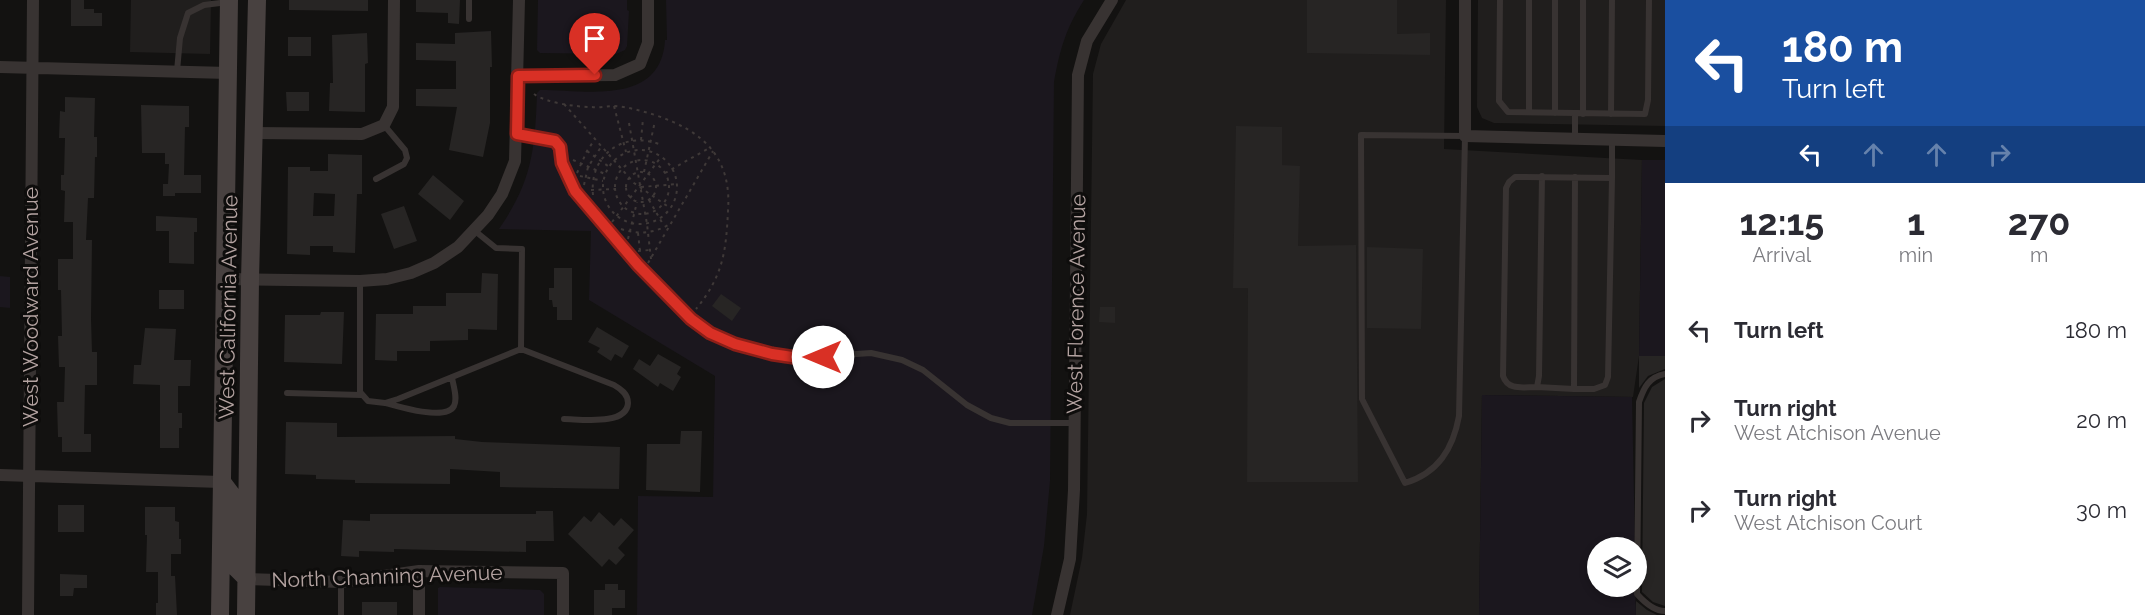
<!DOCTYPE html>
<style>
:root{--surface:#fff;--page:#f2f2f3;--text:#2b2b33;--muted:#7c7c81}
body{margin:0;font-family:Raleway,sans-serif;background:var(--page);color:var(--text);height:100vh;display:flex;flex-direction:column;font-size:22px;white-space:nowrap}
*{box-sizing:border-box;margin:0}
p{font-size:20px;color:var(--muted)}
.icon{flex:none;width:33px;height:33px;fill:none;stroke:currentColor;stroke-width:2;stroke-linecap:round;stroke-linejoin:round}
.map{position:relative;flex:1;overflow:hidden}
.details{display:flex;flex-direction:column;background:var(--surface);width:480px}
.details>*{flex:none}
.banner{background:#1a4fa0;color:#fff;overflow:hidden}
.buttons{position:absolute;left:1587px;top:537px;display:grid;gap:12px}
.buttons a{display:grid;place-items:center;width:60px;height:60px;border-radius:50%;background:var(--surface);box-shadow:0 3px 9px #0003;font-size:30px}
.pin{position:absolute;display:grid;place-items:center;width:51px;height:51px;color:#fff;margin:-62px -26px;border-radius:50% 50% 50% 0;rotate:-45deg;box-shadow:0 0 6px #0007}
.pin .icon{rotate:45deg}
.me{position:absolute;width:66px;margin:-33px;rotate:270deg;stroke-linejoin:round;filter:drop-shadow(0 0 4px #0008)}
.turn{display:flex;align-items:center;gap:21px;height:126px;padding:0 18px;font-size:27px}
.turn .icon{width:78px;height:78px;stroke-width:2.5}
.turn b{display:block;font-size:42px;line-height:51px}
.lanes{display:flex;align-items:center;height:57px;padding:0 18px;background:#0003;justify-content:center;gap:30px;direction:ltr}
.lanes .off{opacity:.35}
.eta{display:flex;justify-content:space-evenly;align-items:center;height:102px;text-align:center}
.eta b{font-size:36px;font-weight:700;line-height:42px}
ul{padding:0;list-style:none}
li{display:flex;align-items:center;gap:18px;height:90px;padding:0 18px}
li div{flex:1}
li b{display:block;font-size:22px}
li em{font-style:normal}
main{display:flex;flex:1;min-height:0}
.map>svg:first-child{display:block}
.built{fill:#201e1d}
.green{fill:#1b171e}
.building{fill:#272524;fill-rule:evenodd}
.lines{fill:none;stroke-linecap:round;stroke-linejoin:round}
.path{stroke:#3f3938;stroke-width:2;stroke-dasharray:3 4.5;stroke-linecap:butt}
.lane{stroke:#383332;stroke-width:6}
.street{stroke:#383332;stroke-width:12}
.secondary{stroke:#484140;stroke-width:18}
.route-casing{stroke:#8d1f18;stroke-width:15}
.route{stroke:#d93025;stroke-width:10}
.labels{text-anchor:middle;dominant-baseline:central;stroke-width:6;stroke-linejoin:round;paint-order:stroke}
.street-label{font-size:21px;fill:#b4a3a1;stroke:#0e0d0c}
</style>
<main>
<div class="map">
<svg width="1665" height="615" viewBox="0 0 1665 615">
<rect width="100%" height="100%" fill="#131211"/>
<path class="built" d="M131,0H211L210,54L130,52Z
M1126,0H1446L1444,149L1642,160L1639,356L1633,397L1482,395L1479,615H1070L1082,558L1087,514L1093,74L1101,44Z
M1478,0H1665V126L1494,123L1482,118L1477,107Z"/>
<path class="green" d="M538,0H627V10L629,11L627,46L625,50L616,54L540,53L537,50Z
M666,0H1084C1066,28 1060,49 1054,82L1050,481L1044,546L1032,615H637L638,496L713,497L715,376L589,300L591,231L499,229C532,181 535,150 537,93L540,90C587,90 661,106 665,40H667Z
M1642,160H1665V356H1639Z
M0,276L10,277V308L0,307Z
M1482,395L1632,397L1635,547L1598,548V586L1635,587L1636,615H1479Z
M440,587L540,590L544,594V615H438V588Z"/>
<path class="building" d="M71,0H84V9H94V13H102V26H71Z
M289,0H368V11L289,10Z
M416,0H460L459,24L448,23V13L416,12Z
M1307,0H1397V34L1430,33V55L1307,53Z
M491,31L492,67H490V123L483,157L449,150L457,107L416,106V89H456V61L416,60V43L455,44V33Z
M367,33L368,63L365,64V112L329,111L330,83H333L332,35Z
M288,37H311V56H288Z
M286,92H309V111H287Z
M65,97L95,98L94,137H97V157H95L94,198H88L86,240H92L91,319L92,352H97V385H85L84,434H91V452H62V437H58L57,402H64L65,367H59L58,336H62L61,290H58V259H73V222H64L65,191L61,190V175H64L65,138H59L60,111L65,112Z
M141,105L189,106V127H185L184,175H201V193H175V196H163V184H168L169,164H165V153H142Z
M1236,126L1282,127V165L1300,166L1298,246L1356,245L1358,482H1247L1248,288H1233Z
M328,154L362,155V194H357L355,253L333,252V246H310V255L287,254L288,167H310V171H328ZM314,193L335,194L334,216H313Z
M433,175L464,201L450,220L418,194Z
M404,206L417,241L394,249L381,214Z
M156,216L197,218V232H194V264L169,263V231H156Z
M1367,247L1423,249L1421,329L1367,328Z
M554,268H572V320H557V307H553L552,300H549V288H554Z
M482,273L498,274L497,330L468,329V340L430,341V351H397V361L375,360L376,314H413V306H446V293H481Z
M159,290H184V309H159Z
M721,294L741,308L732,321L712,306Z
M1100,307H1115V323L1099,322Z
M321,312H344L342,364L284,362L285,315H320Z
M597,327L629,346L622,358L615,354L611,361L597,352L600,348L588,342Z
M145,328L176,329L174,360H191L190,386H178V413H182V428H179V448H160V385L133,384L134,365H141Z
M658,354L681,367L677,374L681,377L673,391L660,383L658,387L633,369L639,359L650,366Z
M1639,356H1665V369L1648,376L1639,388Z
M1665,379V606L1653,602L1642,592L1644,403L1652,387Z
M286,422L337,423V437L455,436V439L482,442L620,447L619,489L500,487V472L450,469V484L355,483V480L316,479V475L285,474Z
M681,431H702L700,492L646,490L647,444H680Z
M58,505H84V532H58Z
M145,507H175V521L179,522V539H181V554H171V576H175L177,615H156V603H158V572H146L147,535H145Z
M536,511H553L554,541H526V552L394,549V552L359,551V557L341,556L343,520L370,521V514H536Z
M599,512L614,526L621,518L634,530L618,548L625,555L616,565L609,559L602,567L568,534L584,516L591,522Z
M60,574L87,575V588H74L73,596H60Z
M605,584H618V590H625V608H612V615H594V590H605Z
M1636,601L1647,610L1657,615H1636Z
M362,602H397V615H362Z"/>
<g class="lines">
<path class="path" d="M534,94C546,103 577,107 592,107C599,108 607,106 615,106C628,107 642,111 655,115C703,131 732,157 728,211C726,252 723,276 696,309
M564,104L634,183L670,208
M614,106L626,152
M629,123L647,224L651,259
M641,140L643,119
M603 187a37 37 0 1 1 74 0a37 37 0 1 1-74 0Z
M587,151L608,166
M615 187a27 27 0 1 1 54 0a27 27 0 1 1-54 0Z
M573,160L605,174
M626 187a15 15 0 1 1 30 0a15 15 0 1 1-30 0Z
M644,172L655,121
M577,173L587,151L595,139
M665,173L711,147
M580,176L603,181
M584,185L588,167L601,147
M641,187L677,184
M591,190L615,189
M593,195C589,155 623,131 659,144
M649,200L664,226
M612,222L661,157
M621,229C639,235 655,233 670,224
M638,233L640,251
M628,239L637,202
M638,251L650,250
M648,263L713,151"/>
<path class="lane" d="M469,0V19
M1500,0L1499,101L1508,112L1645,114L1648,100L1649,0
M1583,0V114
M177,71L180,38L188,13L204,5L228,2
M1529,112V0
M1555,113V0
M1611,114L1612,0
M517,134L555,141L560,147L562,163L575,191L638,265L691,319L710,333L735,344L772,354L799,358L871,353L902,360L923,370L967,405L991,418L1010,423H1075
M1361,135L1465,136L1459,416C1453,449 1438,473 1405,483L1362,399Z
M1575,138V114
M1542,176L1539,376L1537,387C1523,387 1508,391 1503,376L1506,188L1509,182L1515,177L1612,178V140
M1575,177L1574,389H1594L1605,385L1608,377L1612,178
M376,179L404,164L407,158L405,150L384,125
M360,281V392L368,401L385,403L398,399L521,349L522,249L496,248L475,231
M521,349L614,385C621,389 628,394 628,403C627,426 580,419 564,419
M1665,374C1649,377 1644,387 1639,402L1637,594C1645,603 1654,611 1665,611
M1537,387L1574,389
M287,393L361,395
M386,403C400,407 446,421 454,406C458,398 453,385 452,377
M341,615V582"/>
<path class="street" d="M1465,0V136L1665,141
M0,67L228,73
M518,76L615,75L640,64L648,43V0
M254,133L362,134L384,125L393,107L394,0
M225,279L360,281L387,279L411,273L434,263L458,247L488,215L502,194L515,161L519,0
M0,475L221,482
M247,579L341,582L419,571L563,573V615
M28,615L33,0
M419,615V571
M1057,615L1070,559L1074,490L1078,75L1087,41L1112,0"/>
<path class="secondary" d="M222,482L231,494L234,503V566L247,579
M220,615L229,0
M246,615L250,280L257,0"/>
</g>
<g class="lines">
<g class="route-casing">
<path id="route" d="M595,75L518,76L517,134L555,141L560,147L562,163L575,191L638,265L691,319L710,333L735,344L772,354L799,358L823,357"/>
</g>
<use href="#route" class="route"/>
</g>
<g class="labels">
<g class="street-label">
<text transform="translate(1076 304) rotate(-89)">West Florence Avenue</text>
<text transform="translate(30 307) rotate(-90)">West Woodward Avenue</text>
<text transform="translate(228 307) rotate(-89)">West California Avenue</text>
<text transform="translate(387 576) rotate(-2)">North Channing Avenue</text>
</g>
</g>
</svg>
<div class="buttons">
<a><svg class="icon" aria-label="layers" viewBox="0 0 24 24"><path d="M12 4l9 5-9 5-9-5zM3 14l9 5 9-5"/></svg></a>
</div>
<div class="pin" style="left:595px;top:75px;background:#d93025"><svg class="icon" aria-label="arrive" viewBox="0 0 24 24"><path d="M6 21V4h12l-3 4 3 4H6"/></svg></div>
<svg class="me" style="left:823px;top:357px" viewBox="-20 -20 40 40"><circle r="19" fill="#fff"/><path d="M0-13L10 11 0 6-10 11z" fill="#d93025"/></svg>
</div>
<section class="details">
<div class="banner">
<div class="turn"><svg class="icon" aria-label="left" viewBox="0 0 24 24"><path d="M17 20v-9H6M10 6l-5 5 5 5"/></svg><div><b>180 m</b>Turn left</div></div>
<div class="lanes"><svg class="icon" aria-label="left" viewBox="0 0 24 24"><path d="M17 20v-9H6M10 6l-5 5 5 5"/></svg><svg class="icon off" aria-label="ahead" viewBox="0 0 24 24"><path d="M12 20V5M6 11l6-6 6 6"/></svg><svg class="icon off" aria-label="ahead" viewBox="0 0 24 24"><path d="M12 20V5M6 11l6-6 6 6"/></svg><svg class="icon off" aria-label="right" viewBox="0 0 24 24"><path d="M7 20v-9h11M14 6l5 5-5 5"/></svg></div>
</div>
<div class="eta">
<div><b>12:15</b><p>Arrival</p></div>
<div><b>1</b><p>min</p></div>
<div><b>270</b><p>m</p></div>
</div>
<ul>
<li><svg class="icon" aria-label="left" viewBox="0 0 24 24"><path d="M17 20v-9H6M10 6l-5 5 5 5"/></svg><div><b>Turn left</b></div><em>180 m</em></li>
<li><svg class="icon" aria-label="right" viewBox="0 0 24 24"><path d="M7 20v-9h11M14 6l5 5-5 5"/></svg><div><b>Turn right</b><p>West Atchison Avenue</p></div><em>20 m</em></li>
<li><svg class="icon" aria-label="right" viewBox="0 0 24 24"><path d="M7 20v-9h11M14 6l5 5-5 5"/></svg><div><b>Turn right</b><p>West Atchison Court</p></div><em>30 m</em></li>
</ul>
</section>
</main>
